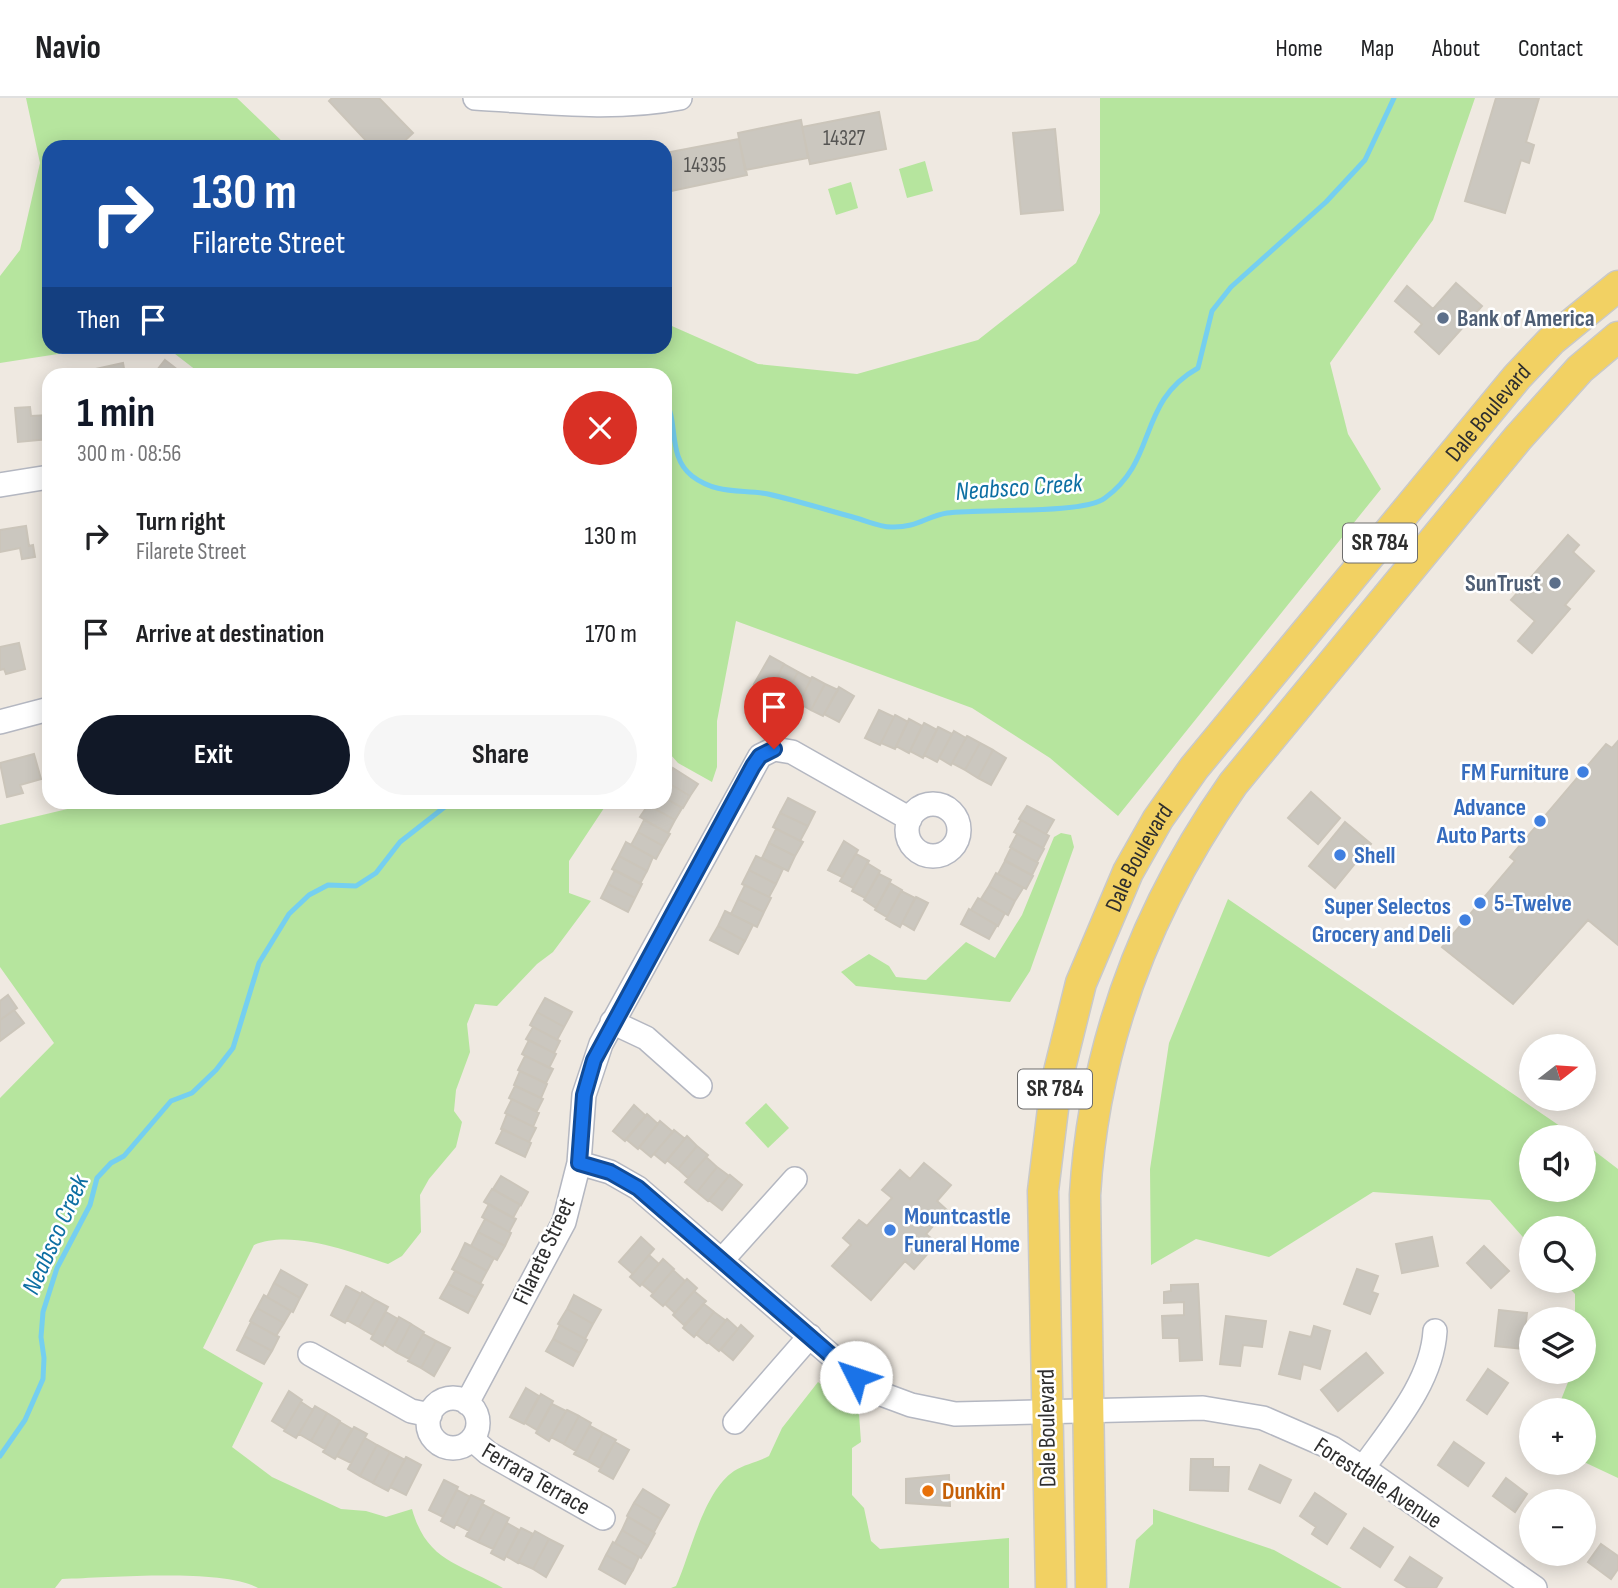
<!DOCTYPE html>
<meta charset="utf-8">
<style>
:root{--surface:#fff;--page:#f6f6f6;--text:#202124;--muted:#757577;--line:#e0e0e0;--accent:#111827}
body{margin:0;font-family:"Sofia Sans Condensed",sans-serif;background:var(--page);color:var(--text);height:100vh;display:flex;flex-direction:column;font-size:26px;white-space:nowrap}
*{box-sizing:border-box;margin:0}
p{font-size:23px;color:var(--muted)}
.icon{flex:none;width:38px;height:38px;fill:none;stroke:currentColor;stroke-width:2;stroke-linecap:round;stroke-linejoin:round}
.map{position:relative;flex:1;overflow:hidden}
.panel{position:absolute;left:42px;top:270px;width:630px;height:441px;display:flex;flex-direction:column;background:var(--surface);border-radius:21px;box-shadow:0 4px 18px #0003}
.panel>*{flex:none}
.hud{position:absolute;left:42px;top:42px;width:630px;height:214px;border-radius:21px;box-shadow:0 4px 18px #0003;background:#1a4fa0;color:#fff;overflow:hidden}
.needle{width:46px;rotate:73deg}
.fabs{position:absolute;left:1519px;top:936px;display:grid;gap:14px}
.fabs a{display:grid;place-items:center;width:77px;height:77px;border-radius:50%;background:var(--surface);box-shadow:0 4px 18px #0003;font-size:35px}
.pin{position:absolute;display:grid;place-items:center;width:60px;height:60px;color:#fff;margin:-72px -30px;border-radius:50% 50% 50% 0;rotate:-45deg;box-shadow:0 0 7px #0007}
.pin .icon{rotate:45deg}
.me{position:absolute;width:77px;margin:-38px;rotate:311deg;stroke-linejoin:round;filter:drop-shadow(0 0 5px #0008)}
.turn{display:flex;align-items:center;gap:24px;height:147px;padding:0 35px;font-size:32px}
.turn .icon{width:91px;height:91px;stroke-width:2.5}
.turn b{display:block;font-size:49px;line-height:60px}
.then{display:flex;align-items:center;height:66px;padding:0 35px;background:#0003;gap:14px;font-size:26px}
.round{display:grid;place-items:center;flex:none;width:74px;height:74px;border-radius:37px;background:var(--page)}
.head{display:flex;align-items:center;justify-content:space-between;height:119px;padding:0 35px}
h1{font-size:42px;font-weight:700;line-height:52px;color:var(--accent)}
.primary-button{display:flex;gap:14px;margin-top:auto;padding:14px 35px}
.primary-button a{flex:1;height:80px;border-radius:42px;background:var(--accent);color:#fff;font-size:28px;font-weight:700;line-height:80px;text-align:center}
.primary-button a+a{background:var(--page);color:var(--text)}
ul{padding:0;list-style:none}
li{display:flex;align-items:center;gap:21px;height:98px;padding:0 35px}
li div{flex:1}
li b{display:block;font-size:26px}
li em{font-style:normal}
header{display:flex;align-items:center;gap:42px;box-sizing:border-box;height:98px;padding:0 35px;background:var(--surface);border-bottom:2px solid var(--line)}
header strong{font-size:33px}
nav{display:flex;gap:38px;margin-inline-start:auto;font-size:24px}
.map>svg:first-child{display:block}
.green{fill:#b6e59e}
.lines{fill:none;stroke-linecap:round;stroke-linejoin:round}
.stream{stroke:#75cff0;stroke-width:5}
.building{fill:#cbc7bf;stroke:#cbc5ba;stroke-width:2}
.minor-casing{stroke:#b4b7c1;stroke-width:26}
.major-casing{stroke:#c9c9c9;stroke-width:33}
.minor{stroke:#fff;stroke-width:23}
.major{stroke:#f2d163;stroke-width:30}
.route-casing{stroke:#114b97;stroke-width:18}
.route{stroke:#1a73e8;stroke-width:12}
.service-dot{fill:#5c6f8a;stroke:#fff;stroke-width:2.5}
.shop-dot{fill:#3f7fe0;stroke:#fff;stroke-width:2.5}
.food-dot{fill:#e8710a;stroke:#fff;stroke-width:2.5}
.labels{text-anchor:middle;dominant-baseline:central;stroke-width:5;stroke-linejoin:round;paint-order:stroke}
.number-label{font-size:21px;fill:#555452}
.shield{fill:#fff;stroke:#6d6d6d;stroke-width:2}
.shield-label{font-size:23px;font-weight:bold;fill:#2e2e2e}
.service-label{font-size:24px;font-weight:bold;fill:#4e5e75;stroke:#fff;text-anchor:start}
.street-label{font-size:24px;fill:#2e2e2e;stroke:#fff}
.shop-label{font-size:24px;font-weight:bold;fill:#366cbe;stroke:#fff;text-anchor:end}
.food-label{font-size:24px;font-weight:bold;fill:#c56008;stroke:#fff;text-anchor:start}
.water-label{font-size:26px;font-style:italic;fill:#0d6fa3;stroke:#fff}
</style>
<header>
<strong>Navio</strong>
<nav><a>Home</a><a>Map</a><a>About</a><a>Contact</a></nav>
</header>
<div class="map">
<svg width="1618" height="1490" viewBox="0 0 1618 1490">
<rect width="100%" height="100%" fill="#efe9e1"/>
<path class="green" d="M26,0H237L288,49H49V248L103,249L0,265V178L20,152L40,65Z
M1100,0H1475L1433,122L1330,265L1348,336L1381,391L1118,718L1050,660L972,610L736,523L717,623V669L712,684L678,665L670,656L665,657V276H201L166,249L665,248V225L758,266L857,276L978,242L1076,165L1100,115Z
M925,63L933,93L907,100L899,71Z
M851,84L858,110L836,117L828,91Z
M97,704H608L569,763V795L591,803L553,854L537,866L497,908L475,906L467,926L470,954L456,992L454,1013L462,1024L456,1049L429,1081L420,1097L421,1134L402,1158L388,1166C351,1154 291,1131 254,1147L203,1250L263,1285L232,1349L272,1379L341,1411L366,1413L386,1419L412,1411C427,1464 459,1465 503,1490H258C221,1470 108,1480 62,1481L55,1490H0V1000L54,945L0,869V727Z
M1061,735L1071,737L1074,749L1030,873L1010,904L856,888L841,874L869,856L889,868L896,879L926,882L966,844L995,860L1022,817L1054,739Z
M1228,801L1576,1039L1531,1040V1092H1584V1045L1618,1071V1380L1584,1364V1312H1557L1572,1274H1584V1222L1575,1221V1196L1563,1183H1584V1130H1531V1148L1490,1102L1373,1094L1269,1159L1196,1141L1151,1167L1150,1071L1169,945Z
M766,1005L789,1030L768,1050L745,1025Z
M818,1284L859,1316L861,1344L852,1350V1397L864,1410L871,1443L880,1451L1009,1440V1490H671L676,1488C691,1455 703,1394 734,1373C745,1366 758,1364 769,1358L782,1330Z
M1153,1411L1274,1452L1342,1490H1129L1136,1442L1153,1426Z"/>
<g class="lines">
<path class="stream" d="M665,301C679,326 667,358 692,378C717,397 741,391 768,396C798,403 827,412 856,420C867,423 880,429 891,429C917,430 927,418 947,415C980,410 1082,417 1105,400C1158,362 1137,304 1198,270L1212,213L1231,189L1326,104L1365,62L1394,0
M0,1358L25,1322L43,1281L44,1260L41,1239L43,1214L57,1170L90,1107L97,1080L111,1065L124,1058L171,1003L192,995L216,972L233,950L259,865L289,816L309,797L328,787L356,788L376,775L400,744L451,704"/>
</g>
<path class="building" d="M332,0H379L413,35L398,49H372L329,3Z
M1496,0H1539L1526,44L1534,47L1529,65L1521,62L1505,115L1465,103Z
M879,14L886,51L810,66L802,29Z
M801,22L808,60L745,72L738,35Z
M1055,31L1063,112L1021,116L1013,35Z
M739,41L747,77L671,93L665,55Z
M1456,185L1482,208L1439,256L1415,234L1422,226L1395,203L1407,188L1433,211Z
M165,262L183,276H154Z
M123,265L125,276H92L91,272Z
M30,309L31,318L49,317V341L18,344L15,310Z
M26,428L29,448L33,447L35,459L22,461L20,450L0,454V432Z
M1568,437L1579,447L1573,454L1594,473L1565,507L1570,511L1532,555L1518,543L1535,523L1511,502Z
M19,545L25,571L6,576L4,571L0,572V549Z
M770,558L784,566L769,594L754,586Z
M784,566L798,574L783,601L769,594Z
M798,574L811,581L797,609L783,601Z
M812,579L825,586L811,612L799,605Z
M825,586L838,592L823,618L811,612Z
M839,589L854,598L839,624L824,616Z
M879,612L894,619L880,647L865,640Z
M895,617L908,624L895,651L881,645Z
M909,621L922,628L909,655L896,648Z
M924,625L937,632L923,660L910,653Z
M938,629L952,636L937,664L924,657Z
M954,633L966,640L951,667L939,660Z
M967,638L980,645L965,672L952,665Z
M1618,643V847L1588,822L1513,906L1442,849L1515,763L1510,759L1606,646L1612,650Z
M980,645L993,652L978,680L965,672Z
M993,652L1006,660L991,687L978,680Z
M34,656L41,681L20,687L23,695L7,699L0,665Z
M673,670L698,686L690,698L665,683Z
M665,683L690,698L683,710L665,700Z
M1311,694L1340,720L1318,746L1288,720Z
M665,700L682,710L675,722L648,707L649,704H665Z
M788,700L815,714L808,728L780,715Z
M648,707L675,722L668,735L640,719Z
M1027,708L1054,722L1046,736L1019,721Z
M780,715L808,728L800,743L773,729Z
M644,722L670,736L663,748L638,734Z
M1021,722L1049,738L1043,750L1014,734Z
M1345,724L1371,746L1335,790L1309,768Z
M776,731L803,744L795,758L769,745Z
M638,734L663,748L656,761L631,747Z
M1017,736L1044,751L1037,764L1010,749Z
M844,743L858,752L842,779L828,772Z
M626,744L653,759L647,773L619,758Z
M769,745L795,758L788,773L762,760Z
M1011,750L1038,765L1032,777L1005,762Z
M856,756L869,763L853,790L840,783Z
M619,758L647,773L640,786L612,771Z
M756,758L783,771L776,786L749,772Z
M1005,763L1033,778L1026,791L998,776Z
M867,765L880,773L865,800L852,793Z
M615,772L642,786L635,800L608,786Z
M749,772L776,786L769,799L742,786Z
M996,775L1023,790L1015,803L989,788Z
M879,776L891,782L876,810L864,802Z
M890,785L902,792L887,819L875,812Z
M608,786L635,800L628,814L601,800Z
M745,787L771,800L764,814L738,801Z
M989,788L1015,803L1008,817L981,801Z
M901,793L915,800L900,829L886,821Z
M916,799L928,805L914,832L902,825Z
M978,800L1005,815L998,828L971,812Z
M738,801L764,814L757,829L731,816Z
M969,811L997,827L989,841L961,826Z
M725,813L753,827L745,843L718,828Z
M718,828L745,843L738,856L710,842Z
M8,897L17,910L0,922V903Z
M545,900L572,914L564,929L537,914Z
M14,912L24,925L0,943V922Z
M537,914L564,929L557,942L530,927Z
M533,929L560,943L554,955L526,941Z
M529,942L556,956L549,970L522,956Z
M525,958L553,971L546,985L518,972Z
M520,973L547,986L541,1000L514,987Z
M515,988L543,1001L537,1013L509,1000Z
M512,1001L539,1015L533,1029L505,1015Z
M634,1007L646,1018L625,1043L613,1033Z
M507,1016L536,1030L529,1044L501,1031Z
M647,1016L658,1026L638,1051L626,1041Z
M660,1023L673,1034L651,1059L639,1049Z
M503,1031L531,1045L525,1059L496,1045Z
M674,1032L685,1041L665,1065L654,1056Z
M687,1038L697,1048L678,1071L667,1062Z
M697,1048L708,1057L688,1080L678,1071Z
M706,1059L717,1069L697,1094L685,1084Z
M924,1065L951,1087L937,1103L947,1112L926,1136L937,1145L914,1171L905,1163L871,1202L832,1168L851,1147L843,1140L859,1122L867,1128L892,1100L882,1092L900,1072L910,1081Z
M717,1069L729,1078L708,1103L697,1094Z
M730,1077L742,1087L722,1112L709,1102Z
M501,1078L528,1094L521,1107L493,1091Z
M492,1091L520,1107L513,1120L484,1104Z
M489,1106L516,1121L509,1134L482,1119Z
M485,1121L511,1135L505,1148L478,1134Z
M478,1134L505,1148L497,1162L471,1148Z
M641,1139L654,1151L633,1176L619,1164Z
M1432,1139L1438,1168L1402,1175L1396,1146Z
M465,1145L494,1160L487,1173L459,1158Z
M1484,1148L1509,1173L1491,1190L1467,1165Z
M649,1157L659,1166L640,1188L630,1179Z
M459,1158L487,1173L480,1186L452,1171Z
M663,1161L674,1171L653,1195L642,1186Z
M1357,1171L1378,1178L1372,1194L1378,1196L1370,1216L1344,1206Z
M281,1172L307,1187L300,1200L274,1185Z
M673,1172L685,1183L663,1208L651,1198Z
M455,1173L483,1187L476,1200L448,1186Z
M687,1181L697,1190L675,1215L665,1206Z
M274,1185L300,1200L293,1214L267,1199Z
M448,1186L476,1200L468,1215L440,1200Z
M1198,1186L1202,1262L1180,1263L1179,1240H1163L1162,1218L1184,1217V1204L1164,1205V1194L1171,1193V1187Z
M346,1188L361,1196L345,1225L331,1217Z
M694,1193L706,1203L684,1227L673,1217Z
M362,1194L375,1202L359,1229L347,1222Z
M264,1197L291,1213L284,1225L257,1210Z
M574,1197L601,1212L593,1226L567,1211Z
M375,1202L388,1209L373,1237L359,1229Z
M704,1206L714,1214L694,1239L683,1230Z
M257,1210L284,1225L276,1238L250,1223Z
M567,1211L593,1226L585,1241L558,1226Z
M1499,1212L1527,1215L1523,1251L1495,1248Z
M386,1214L398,1221L383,1248L371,1241Z
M714,1214L726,1223L707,1245L696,1236Z
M1226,1218L1266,1223L1262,1249L1243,1247L1240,1268L1220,1266Z
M399,1219L411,1226L396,1254L384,1246Z
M727,1221L738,1231L719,1253L708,1244Z
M251,1224L279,1239L272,1253L244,1238Z
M411,1226L424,1234L409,1261L396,1254Z
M560,1227L587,1242L580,1255L553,1241Z
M741,1227L753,1238L733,1262L721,1252Z
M1314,1228L1330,1233L1320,1271L1303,1266L1300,1281L1279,1276L1290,1234L1311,1239Z
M423,1236L436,1243L421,1270L408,1263Z
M244,1238L272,1253L264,1266L237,1252Z
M553,1241L580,1255L573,1268L546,1253Z
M436,1243L450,1250L434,1278L421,1270Z
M1366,1255L1383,1275L1338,1313L1321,1292Z
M1488,1271L1508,1285L1487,1316L1467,1302Z
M526,1290L539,1298L524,1326L510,1319Z
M289,1293L302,1302L285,1331L272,1323Z
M541,1296L553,1303L537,1332L525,1325Z
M301,1304L313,1312L296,1340L284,1333Z
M552,1306L566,1313L549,1343L536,1335Z
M315,1308L327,1315L311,1343L299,1336Z
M567,1312L579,1318L564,1346L551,1339Z
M327,1315L340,1323L325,1351L311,1343Z
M579,1318L591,1325L576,1353L564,1346Z
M340,1324L352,1331L335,1361L323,1354Z
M590,1328L603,1335L588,1363L574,1356Z
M354,1329L367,1336L351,1365L337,1358Z
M603,1335L616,1342L600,1370L588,1363Z
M365,1340L377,1347L360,1378L348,1371Z
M615,1344L629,1352L613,1381L599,1373Z
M1454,1344L1484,1365L1468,1388L1438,1367Z
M377,1347L390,1354L373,1385L360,1378Z
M390,1354L405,1362L388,1393L373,1385Z
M406,1359L421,1367L406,1397L390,1389Z
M1191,1361H1213V1369H1229L1228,1393L1190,1392Z
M1260,1367L1291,1382L1280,1405L1249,1391Z
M949,1377L950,1408L906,1405V1381Z
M1506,1380L1527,1396L1515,1414L1493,1398Z
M444,1382L458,1389L443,1419L429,1412Z
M643,1391L669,1407L661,1421L634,1405Z
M457,1392L470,1399L454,1430L441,1423Z
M1315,1395L1346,1416L1327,1446L1312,1436L1316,1429L1300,1418Z
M471,1397L484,1403L469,1433L456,1426Z
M634,1405L661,1421L654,1434L627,1418Z
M482,1406L495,1413L478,1444L466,1438Z
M495,1413L509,1420L493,1451L478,1444Z
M628,1419L655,1435L648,1448L622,1432Z
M507,1425L519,1432L504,1462L491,1455Z
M521,1430L533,1436L518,1465L506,1458Z
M1364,1430L1393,1449L1380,1469L1351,1450Z
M622,1432L648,1448L641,1460L615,1445Z
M535,1433L549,1441L533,1471L518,1464Z
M549,1441L563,1448L546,1479L533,1471Z
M613,1444L639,1459L633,1472L606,1457Z
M1601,1446L1618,1458V1471L1611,1481L1588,1464Z
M606,1457L633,1472L625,1486L599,1471Z
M1410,1459L1442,1480L1436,1490H1408L1395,1482Z"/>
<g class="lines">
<g class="minor-casing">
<path id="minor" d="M475,0C544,4 612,13 680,0
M0,387L49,379
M0,624L49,611
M907 732a26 26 0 1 1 52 0a26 26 0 1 1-52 0Z
M612,924L646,940L700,988
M579,1065L610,1074L638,1090L856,1279L884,1297L911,1307L955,1316L1203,1310L1263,1320L1332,1350L1363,1370L1535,1490
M722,1162L795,1081
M310,1256L411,1313L430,1317
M428 1325a25 25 0 1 1 50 0a25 25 0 1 1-50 0Z
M467,1305L564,1124L579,1065L584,997L601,946L760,658L774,651L792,654L910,721
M735,1324L810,1238
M472,1341L488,1355L603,1420
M1363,1370C1392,1329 1432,1284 1435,1233"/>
</g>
<g class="major-casing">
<g id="major">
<path id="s1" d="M1051,1490L1043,1093L1056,986L1081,885L1128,774L1158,721L1194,670L1517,279L1552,242L1618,188"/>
<path d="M1091,1490L1085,1097C1094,946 1146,810 1233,686L1518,340L1580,271L1618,239"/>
</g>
</g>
<use href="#minor" class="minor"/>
<use href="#major" class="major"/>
</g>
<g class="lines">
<g class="route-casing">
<path id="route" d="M774,651L760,658L753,668L594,962L584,997L579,1065L610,1074L638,1090L856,1279"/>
</g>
<use href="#route" class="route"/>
</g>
<g class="service-dot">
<circle cx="1443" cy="220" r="7"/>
<circle cx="1555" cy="485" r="7"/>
</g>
<g class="shop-dot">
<circle cx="1583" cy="674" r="7"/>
<circle cx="1540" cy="723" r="7"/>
<circle cx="1340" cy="757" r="7"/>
<circle cx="1480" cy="805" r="7"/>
<circle cx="1465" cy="822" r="7"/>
<circle cx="890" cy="1132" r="7"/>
</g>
<circle class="food-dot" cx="928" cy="1393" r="7"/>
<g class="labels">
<g class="number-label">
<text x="844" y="40">14327</text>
<text x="705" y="67">14335</text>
</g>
<g class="shield">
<rect x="1343" y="425.5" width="74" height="39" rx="5"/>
<rect x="1018" y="971.5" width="74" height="39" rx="5"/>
</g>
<g class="shield-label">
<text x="1380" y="445">SR 784</text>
<text x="1055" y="991">SR 784</text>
</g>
<g class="service-label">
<text x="1457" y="220">Bank of America</text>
<text x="1541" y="485" text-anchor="end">SunTrust</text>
</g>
<g class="street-label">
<text stroke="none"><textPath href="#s1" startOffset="1314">Dale Boulevard</textPath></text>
<text stroke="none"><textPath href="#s1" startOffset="747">Dale Boulevard</textPath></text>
<text transform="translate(544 1153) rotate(-65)">Filarete Street</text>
<text transform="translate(1047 1330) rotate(-91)">Dale Boulevard</text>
<text transform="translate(536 1381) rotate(30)">Ferrara Terrace</text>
<text transform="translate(1378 1385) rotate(33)">Forestdale Avenue</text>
</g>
<g class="shop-label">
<text x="1569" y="674">FM Furniture</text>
<text x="1526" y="709">Advance<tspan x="1526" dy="28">Auto Parts</tspan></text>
<text x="1354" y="757" text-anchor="start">Shell</text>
<text x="1494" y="805" text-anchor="start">5-Twelve</text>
<text x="1451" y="808">Super Selectos<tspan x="1451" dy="28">Grocery and Deli</tspan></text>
<text x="904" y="1118" text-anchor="start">Mountcastle<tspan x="904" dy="28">Funeral Home</tspan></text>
</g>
<g class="food-label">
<text x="942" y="1393">Dunkin'</text>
</g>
<g class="water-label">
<text transform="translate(1019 390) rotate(-4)">Neabsco Creek</text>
<text transform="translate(56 1137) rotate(-66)">Neabsco Creek</text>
</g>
</g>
</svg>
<div class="fabs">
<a><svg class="needle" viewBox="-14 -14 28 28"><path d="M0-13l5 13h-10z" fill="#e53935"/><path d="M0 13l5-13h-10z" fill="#757577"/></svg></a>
<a><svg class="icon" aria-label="sound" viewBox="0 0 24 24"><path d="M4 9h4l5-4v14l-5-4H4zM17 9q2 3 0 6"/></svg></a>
<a><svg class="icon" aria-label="search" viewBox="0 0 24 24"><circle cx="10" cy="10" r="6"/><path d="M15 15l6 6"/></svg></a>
<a><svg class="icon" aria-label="layers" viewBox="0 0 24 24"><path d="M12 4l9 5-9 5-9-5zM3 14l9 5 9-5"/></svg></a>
<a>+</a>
<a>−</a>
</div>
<div class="pin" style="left:774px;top:651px;background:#d93025"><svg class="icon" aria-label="arrive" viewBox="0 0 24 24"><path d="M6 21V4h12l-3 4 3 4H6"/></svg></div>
<svg class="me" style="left:856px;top:1279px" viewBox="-20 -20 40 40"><circle r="19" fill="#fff"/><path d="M0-13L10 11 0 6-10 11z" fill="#1a73e8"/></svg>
<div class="hud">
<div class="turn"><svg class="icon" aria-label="right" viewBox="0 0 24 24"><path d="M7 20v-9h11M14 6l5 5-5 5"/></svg><div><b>130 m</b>Filarete Street</div></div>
<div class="then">Then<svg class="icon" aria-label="arrive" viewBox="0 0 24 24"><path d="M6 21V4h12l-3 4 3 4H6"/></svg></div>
</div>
<section class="panel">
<div class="head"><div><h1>1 min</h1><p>300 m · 08:56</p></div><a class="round" style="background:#d93025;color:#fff"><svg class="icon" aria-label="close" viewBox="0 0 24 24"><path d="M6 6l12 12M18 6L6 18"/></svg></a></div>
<ul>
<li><svg class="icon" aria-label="right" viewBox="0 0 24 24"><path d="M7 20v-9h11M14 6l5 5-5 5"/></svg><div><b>Turn right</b><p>Filarete Street</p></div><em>130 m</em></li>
<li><svg class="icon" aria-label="arrive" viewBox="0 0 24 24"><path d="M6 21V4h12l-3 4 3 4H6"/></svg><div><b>Arrive at destination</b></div><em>170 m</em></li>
</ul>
<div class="primary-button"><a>Exit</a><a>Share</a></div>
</section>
</div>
